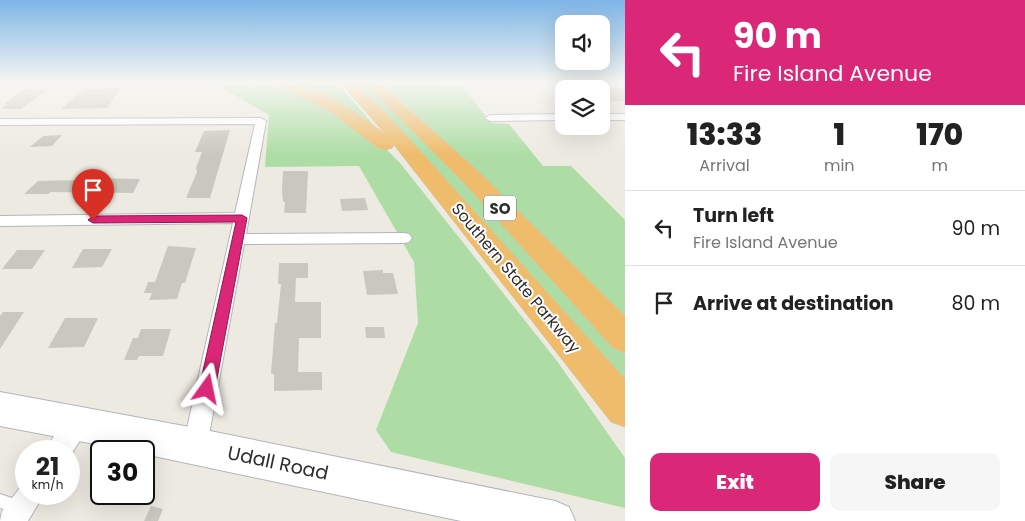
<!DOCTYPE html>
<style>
:root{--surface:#fff;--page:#f6f6f6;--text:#222;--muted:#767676;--line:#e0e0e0;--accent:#db2777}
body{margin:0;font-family:Poppins,sans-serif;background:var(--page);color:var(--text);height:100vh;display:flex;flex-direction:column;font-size:19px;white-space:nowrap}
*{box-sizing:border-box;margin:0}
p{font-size:16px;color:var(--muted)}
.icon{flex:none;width:28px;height:28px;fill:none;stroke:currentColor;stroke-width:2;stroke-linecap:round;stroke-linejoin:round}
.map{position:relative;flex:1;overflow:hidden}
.panel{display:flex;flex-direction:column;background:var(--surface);width:400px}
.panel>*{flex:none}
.hud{background:#db2777;color:#fff;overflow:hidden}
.tools{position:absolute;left:555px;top:15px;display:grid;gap:10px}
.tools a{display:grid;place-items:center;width:55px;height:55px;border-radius:10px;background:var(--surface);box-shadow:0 5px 20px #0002;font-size:25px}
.speed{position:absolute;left:15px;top:440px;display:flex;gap:10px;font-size:25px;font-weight:700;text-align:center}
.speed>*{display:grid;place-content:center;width:65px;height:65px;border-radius:50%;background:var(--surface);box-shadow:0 5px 20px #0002;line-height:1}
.speed small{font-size:12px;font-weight:400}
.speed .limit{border:2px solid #111;border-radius:8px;background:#fff;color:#111}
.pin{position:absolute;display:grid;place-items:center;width:42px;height:42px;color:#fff;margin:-51px -21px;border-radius:50% 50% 50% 0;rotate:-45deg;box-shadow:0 0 5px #0007}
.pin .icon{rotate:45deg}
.me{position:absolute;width:55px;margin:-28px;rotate:12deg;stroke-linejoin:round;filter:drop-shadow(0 0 4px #0008)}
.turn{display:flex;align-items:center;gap:18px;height:105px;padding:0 25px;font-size:22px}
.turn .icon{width:65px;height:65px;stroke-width:2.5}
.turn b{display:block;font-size:35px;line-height:42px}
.eta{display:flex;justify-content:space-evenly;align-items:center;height:85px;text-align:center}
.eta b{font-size:30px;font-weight:800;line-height:35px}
.primary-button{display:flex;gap:10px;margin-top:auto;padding:10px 25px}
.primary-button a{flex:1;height:58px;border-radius:10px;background:var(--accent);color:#fff;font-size:20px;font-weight:800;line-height:58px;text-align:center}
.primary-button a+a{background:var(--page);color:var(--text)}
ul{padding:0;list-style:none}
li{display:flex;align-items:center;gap:15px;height:75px;padding:0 25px;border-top:1px solid var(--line)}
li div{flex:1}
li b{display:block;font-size:19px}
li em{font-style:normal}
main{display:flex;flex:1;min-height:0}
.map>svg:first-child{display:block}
.green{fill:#addda4}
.building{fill:#c9c8bf}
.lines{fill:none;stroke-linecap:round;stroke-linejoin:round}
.lane-casing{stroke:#b4b4bf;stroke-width:2}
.street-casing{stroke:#b4b4bf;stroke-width:2}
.secondary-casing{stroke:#b4b4bf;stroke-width:2}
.highway-casing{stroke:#c8c8c8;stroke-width:1}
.lane{fill:#fff;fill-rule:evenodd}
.street{fill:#fff;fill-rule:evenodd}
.secondary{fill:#fff;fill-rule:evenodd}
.highway{fill:#eebc6b;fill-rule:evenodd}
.route{fill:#db2777;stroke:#8e194d}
.labels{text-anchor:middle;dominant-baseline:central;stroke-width:4;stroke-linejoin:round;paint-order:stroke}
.shield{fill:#fff;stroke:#6c6c6c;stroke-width:1}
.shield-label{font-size:15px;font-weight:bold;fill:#2d2d2d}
.street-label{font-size:16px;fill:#2d2d2d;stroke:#fff}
.near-street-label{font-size:19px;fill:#2d2d2d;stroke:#fff}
</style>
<main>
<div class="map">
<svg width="625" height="521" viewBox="0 0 625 521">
<rect width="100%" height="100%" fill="#edeae1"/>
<path class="green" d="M212,82H279L317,97L363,126L400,163L557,361L625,458V508L391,452L376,430L418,323L414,262L359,166L265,167L269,115Z
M289,82H336L374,125Z
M353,82H366L388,103L625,350V384Z
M381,82H437L443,86H462L491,123L509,124L543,166H571L625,220V318L482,176Z"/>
<path class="building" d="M601,88H620L625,91V101H601Z
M24,89H48L21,109H1L8,104H4Z
M84,89L119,88L120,89L107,108L61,109Z
M230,130L210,198H186L197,172L196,168L202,152H195L204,131Z
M62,135L52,146L30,147L43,136Z
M283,171H308L306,213H284L285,202H283L282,190Z
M82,178L140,179L133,193L51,192L48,194H24L38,181L81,180Z
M365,198L368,210L342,211L340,199Z
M168,246L196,248L185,283H182L177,299L149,300L152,293H144L148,282H155Z
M83,249H112L102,267L72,268Z
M17,250H45L32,269H2Z
M279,263H308V278H296L295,302H321V338H299L298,372H322V390L274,391V374H271L275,323H277L281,284H278Z
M383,270V273H393L398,294L367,295L363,271Z
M3,312H24L0,349V316Z
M65,318H98L84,347L48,348Z
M365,327H384L385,338H366Z
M141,329H171L163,356H139L137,360H124L133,338H138Z
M151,506L163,509L158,521H144Z"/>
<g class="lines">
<g class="lane-casing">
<path id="lane" d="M0,494L24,502L26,507L24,512L19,514L0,508Z"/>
</g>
<g class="street-casing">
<path id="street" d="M564,114V120L490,121L485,118L490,115Z
M601,114H625V120H601Z
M261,118L266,121L246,234L404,233L409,234L412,238L409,242L404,243L244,244L207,446L204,455L195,458L186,455L183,446L233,223L0,226V216L235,213L255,124L0,125V119Z
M78,412L86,416L90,424L69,458V451H47C52,437 64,418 78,412Z
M26,483V494H44L28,521H0L2,511L22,485Z"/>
</g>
<g class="secondary-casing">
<path id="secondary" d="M0,392L195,428L555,501L569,507L575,521H461L144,454V451H131L0,426Z"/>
</g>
<g class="highway-casing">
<path id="highway" d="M276,82C282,82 289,81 295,82C319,86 366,119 385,134L340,82H355L386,113L625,379V427L611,422L394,145L392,148L385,150L378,148L331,112L278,85Z
M364,82H379L481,174L625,316V353L613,348L465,184Z"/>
</g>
<use href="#lane" class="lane"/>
<use href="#street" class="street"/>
<use href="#secondary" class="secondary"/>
<use href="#highway" class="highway"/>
</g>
<linearGradient id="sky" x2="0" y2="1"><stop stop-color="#7eb5e6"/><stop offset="0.53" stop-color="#f7f6f2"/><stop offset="1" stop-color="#f7f6f2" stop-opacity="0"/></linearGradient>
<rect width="625" height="155" fill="url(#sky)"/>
<path class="route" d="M242,215L247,218L215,389L212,394L207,396L201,394L199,389L236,222L93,223L88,220L93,216Z"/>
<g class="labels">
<rect class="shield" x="484" y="195.5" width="32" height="25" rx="4"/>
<g class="shield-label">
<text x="500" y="208">SO</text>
</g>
<g class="street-label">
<text transform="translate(516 278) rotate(50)">Southern State Parkway</text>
</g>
<g class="near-street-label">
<text transform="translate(278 463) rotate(12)">Udall Road</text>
</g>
</g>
</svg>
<div class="tools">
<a><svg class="icon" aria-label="sound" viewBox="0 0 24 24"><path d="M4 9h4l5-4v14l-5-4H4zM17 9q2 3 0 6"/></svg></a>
<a><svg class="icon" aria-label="layers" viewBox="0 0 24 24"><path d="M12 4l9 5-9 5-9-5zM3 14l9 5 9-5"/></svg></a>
</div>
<div class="speed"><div>21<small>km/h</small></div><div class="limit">30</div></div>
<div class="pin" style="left:93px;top:220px;background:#d93025"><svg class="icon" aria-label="arrive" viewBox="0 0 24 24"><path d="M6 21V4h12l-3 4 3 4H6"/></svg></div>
<svg class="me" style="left:207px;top:389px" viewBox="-20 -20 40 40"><path d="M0-17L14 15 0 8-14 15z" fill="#db2777" stroke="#fff" stroke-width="4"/></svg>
</div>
<section class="panel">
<div class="hud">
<div class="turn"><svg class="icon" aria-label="left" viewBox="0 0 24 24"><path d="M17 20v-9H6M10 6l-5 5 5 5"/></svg><div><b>90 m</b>Fire Island Avenue</div></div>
</div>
<div class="eta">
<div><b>13:33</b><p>Arrival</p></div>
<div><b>1</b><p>min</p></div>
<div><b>170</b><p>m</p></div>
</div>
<ul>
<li><svg class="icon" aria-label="left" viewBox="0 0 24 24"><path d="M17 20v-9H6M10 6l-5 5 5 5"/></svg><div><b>Turn left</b><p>Fire Island Avenue</p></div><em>90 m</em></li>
<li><svg class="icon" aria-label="arrive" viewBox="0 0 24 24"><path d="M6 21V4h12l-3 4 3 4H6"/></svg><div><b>Arrive at destination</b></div><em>80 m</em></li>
</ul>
<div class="primary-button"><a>Exit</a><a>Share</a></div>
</section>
</main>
